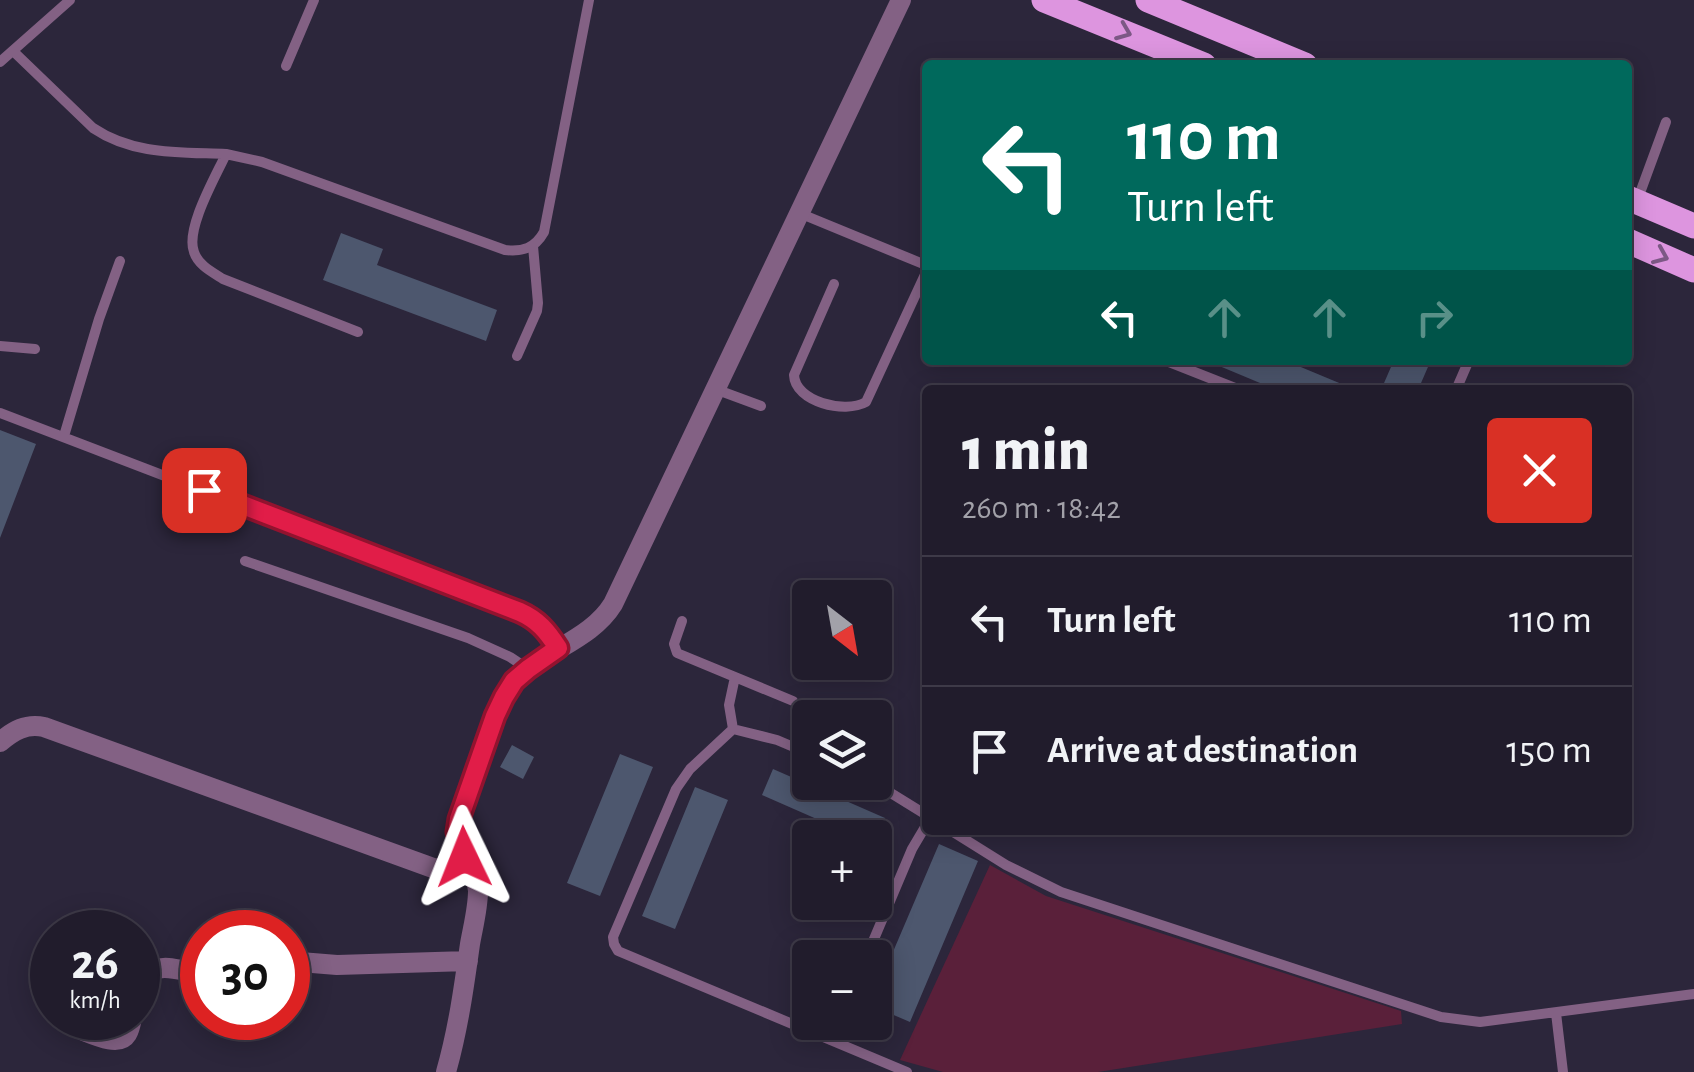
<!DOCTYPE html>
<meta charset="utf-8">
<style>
:root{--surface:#211c2c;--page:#2d2938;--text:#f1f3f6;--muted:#a2a1a9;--line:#3e3a48}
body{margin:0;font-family:"Alegreya Sans",sans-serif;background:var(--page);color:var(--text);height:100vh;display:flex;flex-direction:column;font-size:38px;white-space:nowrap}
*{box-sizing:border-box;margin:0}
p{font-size:32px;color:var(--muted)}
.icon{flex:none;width:55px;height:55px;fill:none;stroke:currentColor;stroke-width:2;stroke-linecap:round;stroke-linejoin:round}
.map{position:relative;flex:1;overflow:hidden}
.panel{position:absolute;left:922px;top:385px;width:710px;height:450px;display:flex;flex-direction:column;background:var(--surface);border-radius:10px;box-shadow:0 5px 25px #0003,0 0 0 2px var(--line)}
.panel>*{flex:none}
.top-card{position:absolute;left:922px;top:60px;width:710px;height:305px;border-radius:10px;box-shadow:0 5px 25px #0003,0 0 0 2px var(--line);background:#00695c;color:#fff;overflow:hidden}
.needle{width:65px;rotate:149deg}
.fabs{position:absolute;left:792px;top:580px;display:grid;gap:20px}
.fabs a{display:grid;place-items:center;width:100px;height:100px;border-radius:10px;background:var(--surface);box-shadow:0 5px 25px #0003,0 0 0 2px var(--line);font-size:50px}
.speed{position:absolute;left:30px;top:910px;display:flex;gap:20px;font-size:50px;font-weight:700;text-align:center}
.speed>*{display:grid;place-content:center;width:130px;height:130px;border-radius:50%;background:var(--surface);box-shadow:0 5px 25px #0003,0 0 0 2px var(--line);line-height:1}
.speed small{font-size:25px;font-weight:400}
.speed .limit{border:15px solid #d22;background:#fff;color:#111}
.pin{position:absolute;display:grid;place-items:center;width:85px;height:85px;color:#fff;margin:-42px;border-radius:20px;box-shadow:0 5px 15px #0006}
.me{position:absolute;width:110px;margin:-55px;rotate:358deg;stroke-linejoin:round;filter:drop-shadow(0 0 8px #0008)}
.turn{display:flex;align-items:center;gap:35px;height:210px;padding:0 40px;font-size:45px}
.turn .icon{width:130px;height:130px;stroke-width:2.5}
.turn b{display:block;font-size:70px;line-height:85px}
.lanes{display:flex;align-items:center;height:95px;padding:0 40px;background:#0003;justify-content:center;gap:50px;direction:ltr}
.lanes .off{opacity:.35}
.round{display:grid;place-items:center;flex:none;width:105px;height:105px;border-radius:10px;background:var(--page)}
.overview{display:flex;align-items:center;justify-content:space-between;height:170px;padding:0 40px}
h1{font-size:60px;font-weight:800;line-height:75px}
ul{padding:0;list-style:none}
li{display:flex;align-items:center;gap:30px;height:130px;padding:0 40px;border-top:2px solid var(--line)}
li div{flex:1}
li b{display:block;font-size:38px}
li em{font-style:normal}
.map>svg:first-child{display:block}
.green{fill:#5a203a}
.building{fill:#4d576e}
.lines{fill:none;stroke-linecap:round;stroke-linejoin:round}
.lane{stroke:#836184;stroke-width:10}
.street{stroke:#836184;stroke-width:20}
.primary{stroke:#dd95df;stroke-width:25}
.oneway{stroke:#7c5885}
.route-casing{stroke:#92132f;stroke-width:25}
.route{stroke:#e11d48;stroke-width:18}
</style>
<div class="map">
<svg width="1694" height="1072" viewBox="0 0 1694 1072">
<rect width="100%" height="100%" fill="#2c263b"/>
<path class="green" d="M990,865L1046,896L1401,1011L1402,1024L1098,1072H943L900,1060Z"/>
<path class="building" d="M341,233L383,249L377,265L497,310L486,341L323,280Z
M1205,360H1284L1356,390H1277Z
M1394,360H1431L1418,390H1381Z
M0,430L36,444L0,538Z
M512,745L534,757L523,779L500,767Z
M620,754L653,767L600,896L567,883Z
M773,769L885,818L876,838H860L762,795Z
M695,787L728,800L675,929L642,916Z
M939,844L978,861L910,1022L875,1007V994Z"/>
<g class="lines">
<path class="lane" d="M13,51L93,128C133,155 179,152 226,154
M0,62L70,0
M286,66L314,0
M1637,201L1666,122
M799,213L928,266
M834,284L794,375C795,402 845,414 866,402L928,268
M358,332L223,279C212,272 198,265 194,252C185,229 216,176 226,154L262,162L505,250C523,252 535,248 544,232L589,0
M0,346L35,349
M517,356L537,311L538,303L533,246
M1164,360L1240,390
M715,389L761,406
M1456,390L1469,360
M0,413L520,612L543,626L558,648
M64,436L99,319L120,261
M245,561L468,638L510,657L528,669
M682,621L674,644L677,653L793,701
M733,729L729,705L735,677
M810,754L777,740L733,729L690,769L676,789L613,937L614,944L618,951L907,1072
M873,782L928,816
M950,830L1006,865L1061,892L1441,1017L1480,1022L1694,994
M866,958L912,849L928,822
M1556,1013L1563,1072
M830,1040L838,1022"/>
<path class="street" d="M0,742C13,731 26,723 44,727L433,868L455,869L468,865
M288,986L296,965L300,962L337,965L468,961
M138,1000C151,956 164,968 202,974
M73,1027C87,1031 118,1049 127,1034C130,1029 131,1023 132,1018
M446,1072C458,1030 464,987 470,944C473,927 478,908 478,891C477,871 459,855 458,834C457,812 492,718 504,697C529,652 587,646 613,604L901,0"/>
<path class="primary" d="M1044,0L1204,65
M1148,0L1305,65
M1628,198L1694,226
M1628,241L1694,270"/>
</g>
<defs><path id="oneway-chevron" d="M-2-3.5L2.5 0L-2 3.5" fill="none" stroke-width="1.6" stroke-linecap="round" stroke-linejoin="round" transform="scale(2.5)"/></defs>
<g class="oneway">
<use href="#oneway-chevron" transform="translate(1124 32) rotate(22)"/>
<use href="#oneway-chevron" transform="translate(1661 256) rotate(23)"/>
</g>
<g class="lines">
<g class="route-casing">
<path id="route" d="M204,490L520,612C538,620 547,631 558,648L528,669L514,681L504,697L495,716L459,819L457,832L464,857"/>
</g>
<use href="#route" class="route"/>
</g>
</svg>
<div class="fabs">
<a><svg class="needle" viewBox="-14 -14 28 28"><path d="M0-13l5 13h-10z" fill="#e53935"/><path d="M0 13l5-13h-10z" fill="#a2a1a9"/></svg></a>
<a><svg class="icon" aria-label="layers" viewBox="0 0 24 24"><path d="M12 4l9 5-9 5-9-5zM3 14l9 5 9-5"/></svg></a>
<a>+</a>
<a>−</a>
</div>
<div class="speed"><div>26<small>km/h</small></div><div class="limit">30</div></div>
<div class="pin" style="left:204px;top:490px;background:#d93025"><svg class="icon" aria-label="arrive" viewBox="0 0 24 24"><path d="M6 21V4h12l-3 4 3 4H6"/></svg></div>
<svg class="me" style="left:464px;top:857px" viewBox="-20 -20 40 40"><path d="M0-17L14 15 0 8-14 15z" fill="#e11d48" stroke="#fff" stroke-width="4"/></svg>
<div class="top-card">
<div class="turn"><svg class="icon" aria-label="left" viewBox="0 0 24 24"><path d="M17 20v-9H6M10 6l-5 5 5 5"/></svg><div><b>110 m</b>Turn left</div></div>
<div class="lanes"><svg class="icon" aria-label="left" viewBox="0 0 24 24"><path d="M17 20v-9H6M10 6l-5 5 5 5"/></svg><svg class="icon off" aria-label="ahead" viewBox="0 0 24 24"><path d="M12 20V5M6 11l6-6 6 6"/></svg><svg class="icon off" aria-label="ahead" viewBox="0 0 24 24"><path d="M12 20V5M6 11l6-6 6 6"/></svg><svg class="icon off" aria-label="right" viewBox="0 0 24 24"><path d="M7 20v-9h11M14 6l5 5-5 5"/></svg></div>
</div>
<section class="panel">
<div class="overview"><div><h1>1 min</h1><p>260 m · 18:42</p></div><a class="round" style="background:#d93025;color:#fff"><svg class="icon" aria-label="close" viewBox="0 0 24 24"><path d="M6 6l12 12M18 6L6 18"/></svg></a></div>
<ul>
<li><svg class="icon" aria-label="left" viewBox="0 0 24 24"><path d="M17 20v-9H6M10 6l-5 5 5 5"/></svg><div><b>Turn left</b></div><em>110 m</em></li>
<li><svg class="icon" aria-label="arrive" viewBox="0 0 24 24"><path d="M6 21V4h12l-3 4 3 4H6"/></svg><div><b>Arrive at destination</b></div><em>150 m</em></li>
</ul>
</section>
</div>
